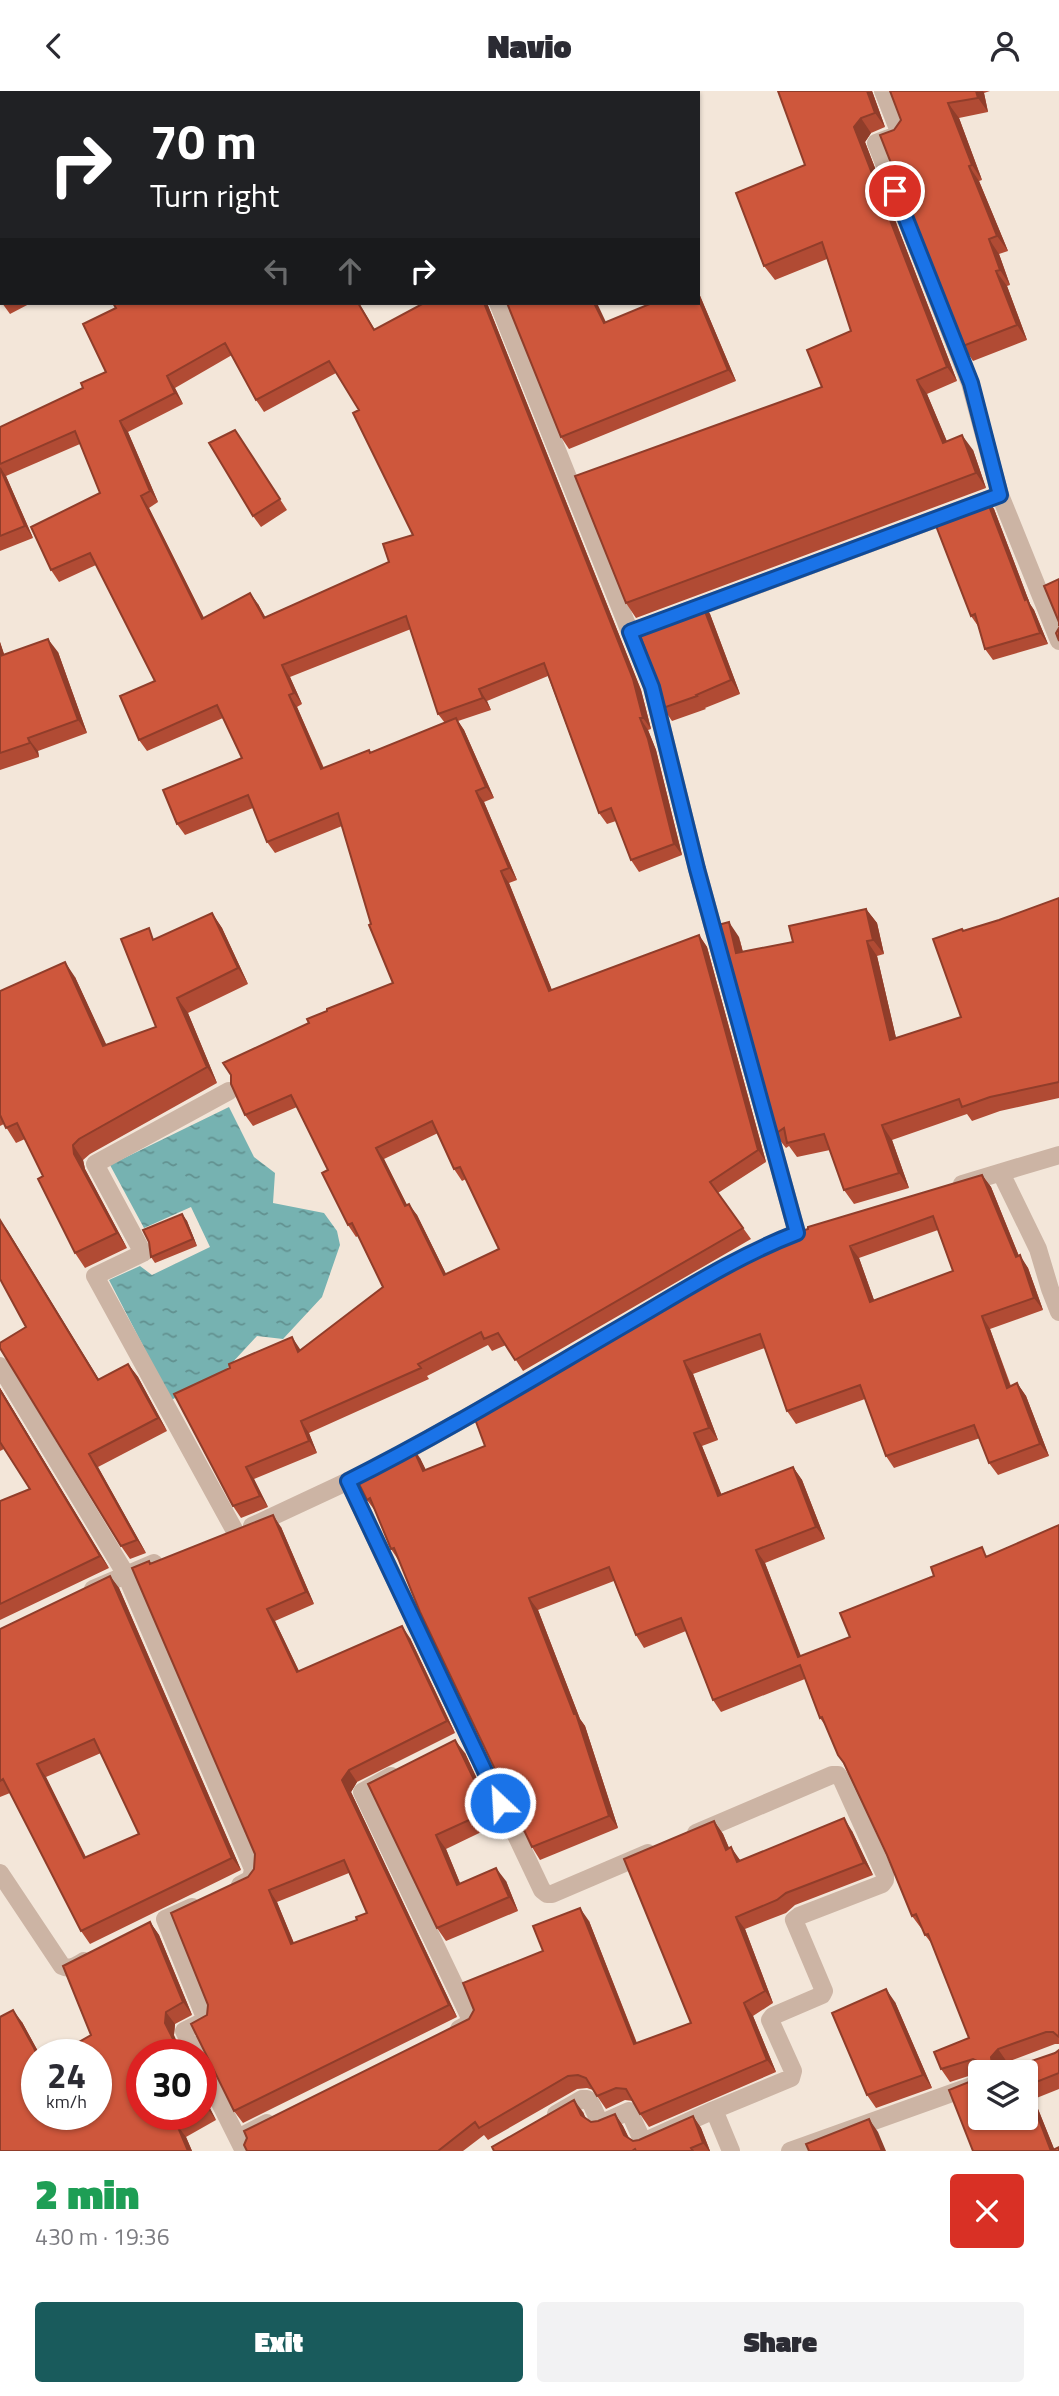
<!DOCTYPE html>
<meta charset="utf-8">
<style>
:root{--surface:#fff;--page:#f2f2f3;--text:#2b2b33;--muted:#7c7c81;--accent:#195b5c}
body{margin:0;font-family:"Titillium Web",sans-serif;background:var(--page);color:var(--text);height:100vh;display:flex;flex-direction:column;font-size:26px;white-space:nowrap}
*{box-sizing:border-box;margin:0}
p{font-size:23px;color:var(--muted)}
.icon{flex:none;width:38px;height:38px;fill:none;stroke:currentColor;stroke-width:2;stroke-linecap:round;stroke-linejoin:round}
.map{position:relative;height:2060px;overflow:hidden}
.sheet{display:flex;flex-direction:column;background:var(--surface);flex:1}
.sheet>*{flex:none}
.hud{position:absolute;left:0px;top:0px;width:700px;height:214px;box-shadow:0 2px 5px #0004;background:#202124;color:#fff;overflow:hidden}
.controls{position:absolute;left:968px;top:1969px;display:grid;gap:14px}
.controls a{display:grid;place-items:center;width:70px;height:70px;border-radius:7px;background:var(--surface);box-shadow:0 2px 5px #0004;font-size:35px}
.speed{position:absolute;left:21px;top:1948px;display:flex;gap:14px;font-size:35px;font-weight:700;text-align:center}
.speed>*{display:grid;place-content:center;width:91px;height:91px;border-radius:50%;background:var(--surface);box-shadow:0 2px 5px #0004;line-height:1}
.speed small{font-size:18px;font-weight:400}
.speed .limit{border:10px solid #d22;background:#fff;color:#111}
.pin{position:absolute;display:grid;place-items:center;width:60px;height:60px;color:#fff;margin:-30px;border:4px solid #fff;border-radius:50%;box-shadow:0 2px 7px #0007}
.me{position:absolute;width:77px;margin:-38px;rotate:335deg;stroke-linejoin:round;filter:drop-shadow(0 0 5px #0008)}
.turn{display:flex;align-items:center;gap:24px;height:147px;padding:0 35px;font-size:32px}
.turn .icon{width:91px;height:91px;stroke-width:2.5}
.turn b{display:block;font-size:49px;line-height:60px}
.lanes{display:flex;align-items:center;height:66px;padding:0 35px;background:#0003;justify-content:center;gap:35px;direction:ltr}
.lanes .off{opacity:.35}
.round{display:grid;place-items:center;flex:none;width:74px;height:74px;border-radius:7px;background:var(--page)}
.head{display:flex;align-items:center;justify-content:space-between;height:119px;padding:0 35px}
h1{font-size:42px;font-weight:800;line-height:52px;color:#1e9e55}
.primary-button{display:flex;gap:14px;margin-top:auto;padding:14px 35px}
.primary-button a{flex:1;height:80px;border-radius:7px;background:var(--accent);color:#fff;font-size:28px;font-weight:800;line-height:80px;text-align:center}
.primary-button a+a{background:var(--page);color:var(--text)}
header{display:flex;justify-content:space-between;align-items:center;height:91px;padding:0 35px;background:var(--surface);font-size:32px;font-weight:800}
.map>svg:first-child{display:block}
.water{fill:url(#water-ripples)}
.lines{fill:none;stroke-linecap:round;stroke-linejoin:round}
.minor{stroke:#ccb4a4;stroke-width:18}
.wall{fill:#b14b34;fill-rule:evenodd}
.shaded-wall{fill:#903d2a}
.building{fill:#ce573c;stroke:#903d2a;stroke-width:2;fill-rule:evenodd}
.route-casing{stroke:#114b97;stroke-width:18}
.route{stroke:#1a73e8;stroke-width:12}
</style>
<header><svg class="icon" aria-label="back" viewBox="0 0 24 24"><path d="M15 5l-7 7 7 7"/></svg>Navio<svg class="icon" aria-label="person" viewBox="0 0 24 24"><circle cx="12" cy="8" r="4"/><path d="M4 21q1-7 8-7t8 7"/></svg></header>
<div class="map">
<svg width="1059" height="2060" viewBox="0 0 1059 2060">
<defs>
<pattern id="water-ripples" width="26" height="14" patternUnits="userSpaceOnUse" patternTransform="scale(1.75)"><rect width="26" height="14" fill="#76b2b1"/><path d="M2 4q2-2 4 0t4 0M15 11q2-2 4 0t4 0" fill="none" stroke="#629190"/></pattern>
</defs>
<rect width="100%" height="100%" fill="#f3e6d9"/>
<path class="water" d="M229,1016L254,1066L275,1082L273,1112L324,1122L337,1140L340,1154L322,1206L283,1248L257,1245L219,1286L171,1309L109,1189L140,1175L152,1184L210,1156L191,1116L144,1137L110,1074Z"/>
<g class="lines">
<path class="minor" d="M642,0L643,2
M498,212L652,596L697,778L797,1142
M1000,404L1059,550
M682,522L1000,404L970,292L876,52L900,43L883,0
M229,1000L95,1073L143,1162L95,1185L236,1442
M1001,1082L1038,1158L1050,1198L1059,1221
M962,1093L1059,1064
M0,1275L125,1482L253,1778L251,1788L240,1794
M394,1367L492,1312
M348,1390L542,1799L547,1803H552L648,1762
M252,1435L357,1386
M93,1498L154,1472
M391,1685L362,1701L472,1931L459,1938
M696,1742L832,1684H838L842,1689L885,1784V1789L882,1793L799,1825L794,1829L824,1900L822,1904L773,1925L770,1929L793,1980L791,1987L714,2019L731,2060
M0,1782L62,1875C70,1879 76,1875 84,1870
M192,1816L165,1828L206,1929L184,1940L196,1964
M201,1974L244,2060
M556,2023L582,2008H587C595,2014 594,2026 602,2032L629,2020L643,2051L714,2019
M238,2047L267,2032
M790,2060L980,1992"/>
</g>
<path class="wall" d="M872,0L885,36L871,42L865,51L957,290L927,303L947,351L973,359L986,397L636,527L626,512L822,296L851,240L827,168L775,189L764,175L805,74Z
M890,0H990L984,2L988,21L959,27L982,89L979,90L1008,160L999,163L1010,194L1007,195L1027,249L973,270L963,255L894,39L901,29Z
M2,13V79L0,80V14Z
M698,200L736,290L569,358L561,346L606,231L698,212Z
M2,212H31L10,223Z
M359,212L375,239L424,212H487L641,599L651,638L648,639L656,659L682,764L639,781L631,769L616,730L607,733L599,722L548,585L487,610L491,619L458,630L464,639L494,707L484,711L517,789L509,792L552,899L699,844L707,856L766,1071L718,1102L751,1148L523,1280L506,1254L492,1260L488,1254L427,1285L429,1288L309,1342L317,1362L254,1388L268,1416L241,1427L233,1415L174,1303L301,1259L383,1196L358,1145L356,1146L348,1134L328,1079L297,1016L253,1035L245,1024L393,892L371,833L342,735L275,762L267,751L253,717L185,744L177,733L242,667L223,627L147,660L139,649L155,590L96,474L59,491L51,479L100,402L80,353L6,385L33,447L0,460V336L83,297L106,281L116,217ZM232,264L256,309L264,321L336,282L359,319L413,444L389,471L265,526L258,513L204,527L149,417L158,411L128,341L183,313L175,297ZM411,538L438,623L445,632L371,661L324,677L297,616L302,613L290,586ZM438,1042L454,1078L462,1090L466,1088L499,1158L446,1183L417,1124L407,1114L384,1068Z
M235,339L287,419L261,436L253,425Z
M986,407L994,418L1030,513L1034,519L1048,553L993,569L985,558L978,535L971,525Z
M701,510L710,523L740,603L705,617L706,618L672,630L663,617Z
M0,551L4,563L58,561L87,642L38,660L39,666L0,679Z
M1059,807V1007L1000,1020L972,1030L967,1023L892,1049L909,1097L854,1113L844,1099L830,1059L797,1066L789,1055L786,1057L775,1043L739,846L743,861L793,851L866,818L877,832L884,863L877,865L896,947L961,926L963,840L999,829Z
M212,822L222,837L248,893L188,922L217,992L90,1063L83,1069L85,1078L127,1157L85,1177L75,1162L43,1085L25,1048L16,1052L4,1033L0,1035V900L75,886L106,954L156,936V848Z
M982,1084L991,1096L1019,1165L1028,1177L1043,1219L990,1238L1011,1295L1017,1292L1026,1305L1049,1365L998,1384L989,1372L980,1347L894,1377L886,1365L865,1308L796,1333L787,1320L765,1257L693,1283L718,1349L702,1355L721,1403L793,1376L802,1389L825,1448L765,1472L801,1565L850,1546L988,1465L1059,1434V1953H1055L1007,1971L1000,1978L1005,1979L1055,1962L1059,1959V1998L1034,2008L1054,2058L1059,2060H973L979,1987L981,1981L950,1991L941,1978L969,1947L932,1853L925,1844L922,1837H921L912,1825L887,1764L825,1634L820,1627L805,1588L721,1621L713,1609L686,1540L644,1557L636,1544L614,1490L538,1519L580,1628L585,1635L618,1737L540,1769L532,1756L399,1470L391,1458L376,1421L367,1409L420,1367L426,1379L485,1355ZM938,1139L953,1180L874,1209L859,1167Z
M182,1123L187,1130L197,1155L155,1172L151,1166L149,1151Z
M0,1129L99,1289L128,1273L138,1286L167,1340L98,1376L146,1462L130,1468L121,1455Z
M0,1297L109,1477L0,1529V1410L30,1398L4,1358L0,1360Z
M281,1436L314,1513L275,1530L299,1580L410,1547L455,1642L357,1691L351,1701L457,1926L243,2032L234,2020L207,1924L248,1786L254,1778L255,1763L150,1472ZM349,1782L367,1822L357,1829L294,1852L277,1811Z
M110,1485L119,1497L241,1779L90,1853L81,1840L10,1702L0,1706V1538ZM101,1662L139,1743L86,1766L46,1686Z
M465,1662L498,1733L446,1758L460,1792L506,1790L518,1820L446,1850L437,1837L368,1693Z
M714,1730L723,1743L729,1757L740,1769L852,1740L873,1784L795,1814L786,1822L745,1838L773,1912L753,1925L776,1981L649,2036L640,2023L633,2010L625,2009L606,2018L593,1999L587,1997L577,1998L488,2049L484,2044L463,2060H247L469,1928L543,1860L589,1830L637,1952L691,1932Z
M150,1831L159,1844L192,1924L175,1933L174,1944L142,2023H201V2000L216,2029L186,2046L192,2060H0L22,1931L40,1964H37V2023L91,1944Z
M895,1911L932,1997L876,2017L867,2004Z
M583,2021L585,2027L591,2031L598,2030L615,2023L623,2035L629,2047L633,2050L639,2049L693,2025L701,2037L710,2060H494Z"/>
<path class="shaded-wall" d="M867,0H872L885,36L875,22Z
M976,0H983L984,2L988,21L978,7Z
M948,12L959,27L982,89L972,74Z
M861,27L871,42L865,51L957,290L947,276L854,36Z
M969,75L979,90L1008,160L997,145Z
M989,148L999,163L1010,194L1000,179Z
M996,180L1007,195L1027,249L1017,234Z
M698,200L736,290L728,279L698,207Z
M484,212H487L641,599L651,638L643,627Z
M594,212H597L612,244L604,232Z
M167,285L175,297L183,313L175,302Z
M917,289L927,303L954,367L943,352Z
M120,330L128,341L158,411L150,400Z
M962,344L973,359L986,397L976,382Z
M0,376L6,385L33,447L25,435Z
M141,405L149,417L210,539L202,528Z
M986,407L994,418L1030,513L1034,519L1048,553L1040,542L1025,509Z
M250,502L258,513L272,538L264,527Z
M701,510L710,523L740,603L731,589Z
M48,548L58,561L87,642L78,629Z
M0,551L9,578L0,565Z
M282,574L290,586L302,613L294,602Z
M479,598L487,610L491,619L483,607Z
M289,604L297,616L329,690L321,678Z
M456,627L464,639L494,707L486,696Z
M640,627L648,639L656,659L682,764L674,753Z
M28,647L38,660L39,666L30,652Z
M476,700L484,711L517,789L509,777Z
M501,780L509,792L557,912L549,900Z
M866,818L877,832L884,863L873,849Z
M212,822L222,837L248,893L238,877Z
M729,831L739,846L747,877L736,862Z
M699,844L707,856L766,1071L758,1059Z
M867,850L877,865L900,964L890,949Z
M65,871L75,886L114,970L103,955Z
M177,907L188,922L217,992L207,976Z
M882,1034L892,1049L909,1097L899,1082Z
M73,1054L83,1069L85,1078L127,1157L117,1142L74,1063Z
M376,1057L384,1068L413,1126L405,1115Z
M982,1084L991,1096L1024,1178L1016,1166Z
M409,1113L417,1124L452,1195L444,1184Z
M182,1123L187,1130L197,1155L193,1148Z
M0,1129L8,1140L108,1303L98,1289Z
M850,1155L859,1167L879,1223L870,1211Z
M1020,1164L1028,1177L1043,1219L1034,1207Z
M982,1225L990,1238L1015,1309L1007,1297Z
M292,1246L300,1258L306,1272L298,1261Z
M684,1270L693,1283L718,1349L709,1337Z
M128,1273L138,1286L167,1340L158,1327Z
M1017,1292L1026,1305L1049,1365L1040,1353Z
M0,1297L109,1477L100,1465L0,1299Z
M301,1330L309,1342L317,1362L309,1350Z
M694,1342L702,1355L727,1417L718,1405Z
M412,1355L420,1367L432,1392L423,1380Z
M89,1363L98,1376L146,1462L137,1449Z
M246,1376L254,1388L268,1416L260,1405Z
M793,1376L802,1389L825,1448L816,1436Z
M273,1424L281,1436L314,1513L306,1501Z
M756,1459L765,1472L806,1579L798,1566Z
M110,1485L119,1497L241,1779L232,1767Z
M529,1507L538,1519L580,1628L585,1635L618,1737L609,1725L574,1623Z
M267,1518L275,1530L305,1593L297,1581Z
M402,1535L410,1547L455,1642L447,1630Z
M455,1649L465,1662L498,1733L489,1720Z
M37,1673L46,1686L92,1779L84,1767Z
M349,1679L357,1691L351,1701L457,1926L449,1914L342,1689Z
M844,1727L852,1740L873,1784L864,1772Z
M714,1730L723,1743L735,1771L726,1759Z
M436,1744L446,1758L466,1807L457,1794Z
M731,1756L740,1769L737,1771Z
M496,1777L506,1790L518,1820L509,1806Z
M269,1799L277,1811L299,1865L291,1853Z
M580,1817L589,1830L642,1966L634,1953Z
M736,1826L745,1838L773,1912L765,1900Z
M150,1831L159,1844L192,1924L183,1911Z
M886,1898L895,1911L932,1997L923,1984Z
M744,1912L753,1925L776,1981L767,1969Z
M13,1919L22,1931L40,1964H37Z
M166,1921L175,1933L174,1944L183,1964H181L165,1932Z
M998,1958L1007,1971L998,1981L992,1973L991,1966Z
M1026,1995L1034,2008L1055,2060H1051Z
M201,2000L216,2029L207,2017L201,2005Z
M574,2009L583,2021L590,2036L581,2024Z
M615,2023L623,2035L633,2056L624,2044Z
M693,2025L701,2037L710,2060H709L703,2052Z
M869,2028L878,2041L886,2060H882Z
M177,2034L186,2046L192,2060H188Z"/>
<path class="building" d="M36,0H68L69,2H32Z
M239,0H556L557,2H239Z
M778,0H867L875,22L861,27L854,36L947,276L917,289L943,352L962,344L976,382L626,512L575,385L822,296L807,259L851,240L822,151L764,175L736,102L805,74Z
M890,0H976L978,7L948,12L972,74L969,75L997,145L989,148L1000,179L996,180L1017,234L963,255L880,44L894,39L901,29Z
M2,13V63L0,64V14Z
M2,180V211L0,208V181Z
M698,207L728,279L561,346L507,212H594L604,232L652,212H698Z
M113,212H358L374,239L424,212H484L633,588L643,627H640L648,648L674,753L631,769L611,717L599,722L544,572L479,598L483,607L438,623L406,525L282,574L294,602L289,604L321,678L369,659L370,662L456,627L486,696L476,700L509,777L501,780L549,900L699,844L758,1059L710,1091L743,1137L515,1269L498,1242L484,1248L481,1241L418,1273L421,1277L301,1330L309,1350L246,1376L260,1405L233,1415L174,1303L230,1277L229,1273L292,1246L298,1261L383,1196L352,1132L348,1134L322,1082L328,1079L291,1004L245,1024L231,993V984L223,972L309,932L307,928L327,920V918L393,892L369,834L371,833L338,722L267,751L248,704L177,733L163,699L242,667L217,614L139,649L120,605L155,590L90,462L51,479L31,436L100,402L75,340L0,373V336L83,297L81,292L106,281L83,233L116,217ZM225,252L256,309L329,270L359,319L353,322L413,444L383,453L389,471L264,527L250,502L202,528L141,405L150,400L120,330L175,302L167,285ZM432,1030L454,1078L460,1076L499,1158L444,1184L409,1113L405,1115L376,1057Z
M235,339L280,408L253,425L209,352Z
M0,377L25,435L0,445Z
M986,407L1025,509L1027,508L1040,542L985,558L975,523L971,525L933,427Z
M1059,488V535V531L1044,495Z
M701,510L731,589L696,604L697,605L663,617L653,579L636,534Z
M1059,537V550L1056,542Z
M48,548L78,629L28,647L30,652L0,662V565Z
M1059,807V991L990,1006L962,1016L959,1008L882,1034L899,1082L844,1099L824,1043L787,1052L784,1037L775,1043L718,834L729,831L736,862L793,851L789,835L866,818L873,849L867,850L890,949L961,926L933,848L962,838L963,840L999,829Z
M212,822L238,877L177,907L207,976L79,1048L73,1054L74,1063L117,1142L75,1162L38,1088L43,1085L17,1032L6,1037L0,1024V900L65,871L103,955L156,936L121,848L149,837L153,849Z
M982,1084L1016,1166L1020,1164L1034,1207L982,1225L1007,1297L1017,1292L1040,1353L989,1372L974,1334L886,1365L860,1294L787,1320L760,1243L684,1270L709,1337L694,1342L718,1405L793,1376L816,1436L756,1459L798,1566L850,1546L840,1522L934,1485L931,1476L982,1456L986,1466L1059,1434V1946L1053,1941H1046L998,1958L991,1966L992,1973L995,1978L1005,1979L1055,1962L1059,1959V1982L1026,1995L1051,2060L1059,2056V2060H973L949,1999L979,1987L980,1985V2026H1026V1981H981L982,1976L979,1971L973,1968L941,1978L934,1961L969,1947L928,1843L925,1844L916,1823L912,1825L887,1764L844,1672L838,1664L822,1626L820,1627L800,1574L713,1609L681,1527L636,1544L609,1476L529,1507L574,1623H576L609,1725L532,1756L420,1521L394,1457L391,1458L370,1407L367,1409L354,1383L412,1355L423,1380L485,1355L472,1320L756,1155L808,1138V1136ZM933,1125L953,1180L870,1211L850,1155Z
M182,1123L193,1148L151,1166L149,1151L143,1139Z
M0,1129L98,1289L128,1273L158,1327L89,1363L137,1449L121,1455L0,1257V1252L26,1236L0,1188Z
M0,1299L100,1465L0,1513V1410L30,1398L0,1351Z
M273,1424L306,1501L267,1518L297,1581L402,1535L447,1630L349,1679L342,1689L449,1914L234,2020L191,1933L207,1924L208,1914L171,1822L248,1786L254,1778L255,1763L132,1477L149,1470L150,1473ZM344,1769L367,1822L356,1826L357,1829L291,1853L269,1799Z
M110,1485L232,1767L81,1840L3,1688L0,1690V1538ZM94,1648L139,1743L84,1767L37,1673Z
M455,1649L489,1720L436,1744L457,1794L496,1777L509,1806L437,1837L368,1693Z
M844,1727L864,1772L786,1802L777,1809L736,1826L765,1900L744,1912L767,1969L640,2023L626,1998L616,1997L597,2005L586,1987L578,1984L568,1985L479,2037L475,2031L438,2060H247L244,2054L247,2047L244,2040L469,1928L474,1919L463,1892L543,1860L533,1835L580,1817L634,1953L691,1932L624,1768L714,1730L726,1759L731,1756L737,1771Z
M150,1831L183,1911L166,1921L165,1932L181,1964H142V2023H196L177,2034L188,2060H0V1926L13,1919L34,1957L37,1964V2023H96V1964H56L91,1944L63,1875Z
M886,1898L923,1984L867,2004L832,1922Z
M201,2005L207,2017L201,2020Z
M574,2009L581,2024L591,2031L598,2030L615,2023L624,2044L633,2050L639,2049L693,2025L703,2052L691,2057L693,2060H636L635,2058L632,2060H494L492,2056Z
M869,2028L882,2060H809L806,2053Z"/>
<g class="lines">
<g class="route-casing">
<path id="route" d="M500,1712L348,1390C444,1342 535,1286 628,1232C683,1200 737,1165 797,1142L697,778L652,596L630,541L1000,404L971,292L895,100"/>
</g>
<use href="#route" class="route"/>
</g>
</svg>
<div class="controls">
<a><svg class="icon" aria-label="layers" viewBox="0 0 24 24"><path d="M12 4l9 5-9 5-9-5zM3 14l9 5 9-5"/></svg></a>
</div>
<div class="speed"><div>24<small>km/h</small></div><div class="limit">30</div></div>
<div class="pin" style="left:895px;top:100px;background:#d93025"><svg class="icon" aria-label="arrive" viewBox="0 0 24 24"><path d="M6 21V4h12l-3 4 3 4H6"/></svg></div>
<svg class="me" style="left:500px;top:1712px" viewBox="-20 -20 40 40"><circle r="17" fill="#1a73e8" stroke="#fff" stroke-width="3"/><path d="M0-11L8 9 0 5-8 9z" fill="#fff"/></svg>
<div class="hud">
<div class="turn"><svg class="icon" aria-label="right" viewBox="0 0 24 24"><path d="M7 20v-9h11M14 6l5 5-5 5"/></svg><div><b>70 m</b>Turn right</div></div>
<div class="lanes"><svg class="icon off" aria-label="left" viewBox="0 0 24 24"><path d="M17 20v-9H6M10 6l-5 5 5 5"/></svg><svg class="icon off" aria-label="ahead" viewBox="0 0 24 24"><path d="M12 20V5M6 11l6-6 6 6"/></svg><svg class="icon" aria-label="right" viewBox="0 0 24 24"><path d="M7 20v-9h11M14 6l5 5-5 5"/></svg></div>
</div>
</div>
<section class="sheet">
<div class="head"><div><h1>2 min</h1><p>430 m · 19:36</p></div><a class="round" style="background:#d93025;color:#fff"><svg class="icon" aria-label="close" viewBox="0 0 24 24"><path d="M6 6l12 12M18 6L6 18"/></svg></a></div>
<div class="primary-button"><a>Exit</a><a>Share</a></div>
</section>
